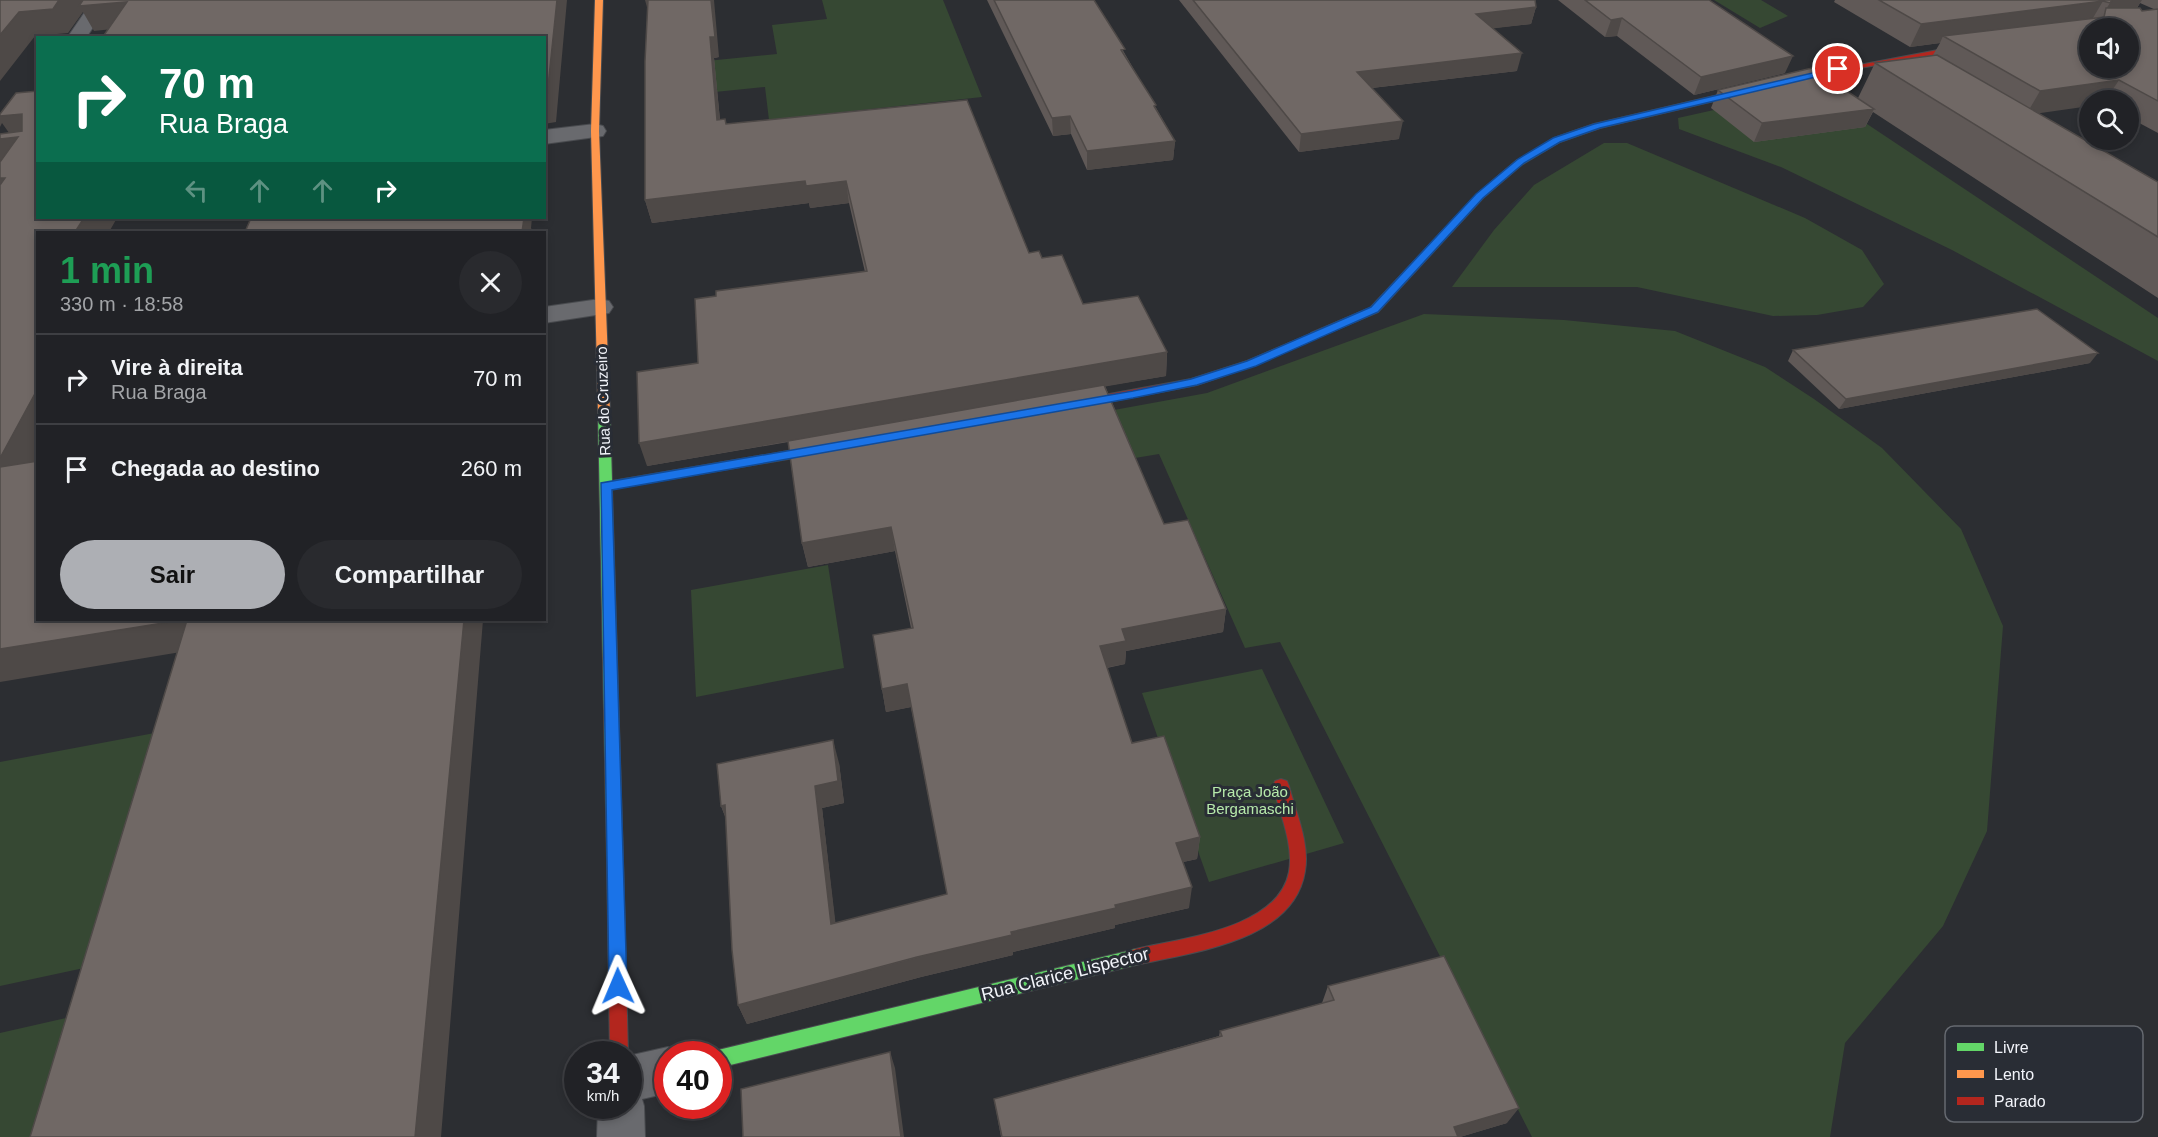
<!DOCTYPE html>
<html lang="pt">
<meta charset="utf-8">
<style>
:root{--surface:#212226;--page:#292a2e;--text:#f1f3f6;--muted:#a2a4a7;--line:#3e3f43;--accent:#adafb4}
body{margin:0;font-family:Helvetica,sans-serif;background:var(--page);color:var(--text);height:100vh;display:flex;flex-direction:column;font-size:22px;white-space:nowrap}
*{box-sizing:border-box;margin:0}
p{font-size:20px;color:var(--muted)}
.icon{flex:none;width:33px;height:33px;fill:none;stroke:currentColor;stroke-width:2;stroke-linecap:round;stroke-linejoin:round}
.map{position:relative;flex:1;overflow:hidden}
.panel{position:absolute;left:36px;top:231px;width:510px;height:390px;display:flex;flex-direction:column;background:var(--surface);border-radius:0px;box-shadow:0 3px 9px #0003,0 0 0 2px var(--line)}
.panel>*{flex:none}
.guide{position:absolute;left:36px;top:36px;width:510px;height:183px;border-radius:0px;box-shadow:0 3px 9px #0003,0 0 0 2px var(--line);background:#0b6e4f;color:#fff;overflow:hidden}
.controls{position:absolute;left:2079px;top:18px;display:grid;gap:12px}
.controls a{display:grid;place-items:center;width:60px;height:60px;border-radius:50%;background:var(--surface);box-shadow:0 3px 9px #0003,0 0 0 2px var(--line);font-size:30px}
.speed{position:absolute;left:564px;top:1041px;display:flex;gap:12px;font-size:30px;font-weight:700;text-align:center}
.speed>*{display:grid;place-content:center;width:78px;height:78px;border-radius:50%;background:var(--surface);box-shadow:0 3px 9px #0003,0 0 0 2px var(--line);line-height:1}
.speed small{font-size:15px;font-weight:400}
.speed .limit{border:9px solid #d22;background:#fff;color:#111}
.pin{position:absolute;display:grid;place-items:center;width:51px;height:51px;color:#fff;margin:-26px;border:3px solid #fff;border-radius:50%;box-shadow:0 2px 6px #0007}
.me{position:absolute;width:66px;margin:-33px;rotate:359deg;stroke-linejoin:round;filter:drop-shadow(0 0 4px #0008)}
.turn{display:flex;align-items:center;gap:21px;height:126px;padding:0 24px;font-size:27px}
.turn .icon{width:78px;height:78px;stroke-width:2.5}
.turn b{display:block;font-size:42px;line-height:51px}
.lanes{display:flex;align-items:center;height:57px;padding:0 24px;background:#0003;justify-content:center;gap:30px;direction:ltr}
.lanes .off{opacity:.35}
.round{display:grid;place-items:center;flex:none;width:63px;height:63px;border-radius:32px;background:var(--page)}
.headline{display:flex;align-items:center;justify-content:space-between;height:102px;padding:0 24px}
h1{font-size:36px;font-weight:600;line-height:45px;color:#1e9e55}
.cta{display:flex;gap:12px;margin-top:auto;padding:12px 24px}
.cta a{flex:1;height:69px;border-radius:36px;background:var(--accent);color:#111;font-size:24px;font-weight:600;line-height:69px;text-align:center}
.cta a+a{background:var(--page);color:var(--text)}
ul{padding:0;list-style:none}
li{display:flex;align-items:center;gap:18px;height:90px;padding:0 24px;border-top:2px solid var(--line)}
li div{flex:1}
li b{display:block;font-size:22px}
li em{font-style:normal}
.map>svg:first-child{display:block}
.green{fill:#364833}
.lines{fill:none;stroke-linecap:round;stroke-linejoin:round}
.street-casing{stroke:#494b4f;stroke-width:2}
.fast-casing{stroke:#494b4f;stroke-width:2}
.slow-casing{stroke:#494b4f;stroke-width:2}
.jam-casing{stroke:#494b4f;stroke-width:2}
.street{fill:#696a6e;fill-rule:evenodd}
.fast{fill:#63d668;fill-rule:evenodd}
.slow{fill:#ff974d;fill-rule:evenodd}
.jam{fill:#b3261e;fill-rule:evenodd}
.wall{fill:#605957;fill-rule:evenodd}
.shaded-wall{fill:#4e4947}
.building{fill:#706865;stroke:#4e4947;stroke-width:1.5;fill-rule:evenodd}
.route{fill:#1a73e8;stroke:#114b97;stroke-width:1.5}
.labels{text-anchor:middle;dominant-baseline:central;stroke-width:6;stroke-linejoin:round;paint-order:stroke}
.street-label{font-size:15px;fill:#f2f4fa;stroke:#292d35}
.park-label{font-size:15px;fill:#b7eaab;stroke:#292d35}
.near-street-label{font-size:18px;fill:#f2f4fa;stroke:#292d35}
.key{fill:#292d35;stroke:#656970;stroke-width:1.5}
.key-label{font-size:16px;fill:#f2f4fa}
</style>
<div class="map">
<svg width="2158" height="1137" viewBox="0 0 2158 1137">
<rect width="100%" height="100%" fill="#2c2e32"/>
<path class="green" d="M822,0H943L982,97L769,120L765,87L646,99L647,67L777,54L772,25L827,19Z
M1714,0H1761L1788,16L1760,28Z
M1813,88L2158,318V361L1952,250L1781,167L1679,129L1678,118Z
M1604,143H1627L1805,218L1862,250L1884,284L1863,307L1817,315L1773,316L1637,287H1452L1494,230L1534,185Z
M1424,314L1564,320L1675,331L1765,367L1814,399L1882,448L1961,529L2003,626L1987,831L1943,926L1845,1043L1830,1137H1532L1280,642L1245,648L1159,454L1123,460L1103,412L1207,393Z
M828,565L844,668L696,697L691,590Z
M1262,669L1344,843L1209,882L1142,693Z
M160,732L84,968L0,986V762Z
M88,1013L51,1137H0V1033Z"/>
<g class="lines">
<g class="street-casing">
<path id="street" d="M93,0H111L86,38H67Z
M595,124L603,126L606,131L603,136L544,144V130Z
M600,299L609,301L613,307L609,313L544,323V307Z
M668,1047L685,1054H668V1093L642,1099L644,1106L645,1137H597L598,1106H628V1056Z"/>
</g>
<g class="fast-casing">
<path id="fast" d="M1821,71H1824V75L1600,128L1560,142L1523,164L1515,162L1554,138L1594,124Z
M604,408L610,412L612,481L835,443L841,447L835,451L612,489L623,860L621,865L615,867L609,865L607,860L598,412Z
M1136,949L1142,951L1145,957L1142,963L1136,965L718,1068V1054H711L718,1050Z"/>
</g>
<g class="slow-casing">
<path id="slow" d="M595,0H603L599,131L610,412L604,416L598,412L591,131Z
M1517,160L1525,162L1483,198L1378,312L1319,337H1311V333L1370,308L1477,194Z"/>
</g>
<g class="jam-casing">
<path id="jam" d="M1980,42H1983V46L1821,75L1817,73Z
M1315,332L1321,335L1319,337L1255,365L1197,385L1066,410L1060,406L1066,402L1191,379L1247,361Z
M1281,779L1287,781L1289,786C1296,813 1310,843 1305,871C1294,942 1192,952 1136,965L1130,963L1127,957L1130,951L1136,949C1182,938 1278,929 1289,872C1294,844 1279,812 1273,786L1275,781Z
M615,853L621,855L623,860L628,1054H610L607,860L609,855Z"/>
</g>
<use href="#street" class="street"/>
<use href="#fast" class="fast"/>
<use href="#slow" class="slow"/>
<use href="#jam" class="jam"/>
</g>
<path class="wall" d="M987,0H1094L1175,141L1173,160L1087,170L1071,134L1053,136Z
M1179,0H1535L1536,7L1531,24L1493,28L1517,71L1372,88L1399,139L1299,152Z
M1558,0H1709L1785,73L1694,95L1617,36L1605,37Z
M1835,0H2158V133L2128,117V100H2090L2038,113L2158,182V298L1873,112L1865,127L1754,142L1711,108L1718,90L1858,98L1875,63L1933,55L1940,43L1910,47L1834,2ZM2140,3L2156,10L2142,11L2137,8Z
M648,11L719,57L714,58L720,120L726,124L1042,258L1083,304L1167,352L1166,376L1105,386L1164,524L1226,609L1223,632L1126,651L1125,664L1107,668L1132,743L1200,837L1197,859L1183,862L1189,908L1115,925V928L1013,952V955L921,977L747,1024L738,1005L726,819L721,806L839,763L844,803L822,808L835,923L947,894L911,707L886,712L882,689L911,628L895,551L808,567L802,543L788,442L647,466L698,363L716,296L865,272L849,203L810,208L809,203L652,223L645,200Z
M1793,350L2090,363L1839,409L1788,361Z
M1328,986L1507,1123L1460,1137H1001L994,1099L1219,1036L1220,1031L1322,1003Z"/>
<path class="shaded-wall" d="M59,0H91L127,2L141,26L94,31L83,12L68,33L35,36L0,81V35L19,12Z
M557,0H567L556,122L544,124V96Z
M645,0H651L648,11Z
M711,0H714L719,57L714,58L722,142L717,120L710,37Z
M2112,0H2142L2131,17H2104L2106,9Z
M2103,1L2090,23L1943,36L1940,43L1910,47L1921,24Z
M1536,7L1531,24L1472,31L1476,14Z
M1622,18L1617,36L1605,37L1611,20Z
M1522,53L1517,71L1354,90L1357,72Z
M1793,56L1785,73L1694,95L1701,77Z
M2119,80L2106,100H2090V106L2026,115L2040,91Z
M1874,109L1865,127L1754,142L1762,123Z
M22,114L38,137L0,167V139L12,137L2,123L0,127V116Z
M1070,116L1071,134L1053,136L1052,118Z
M1403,121L1399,139L1299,152L1301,134Z
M1175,141L1173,160L1087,170V151Z
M0,178H5L0,197Z
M805,181H846L849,203L810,208L809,203L652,223L645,200Z
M84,218H117L109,232H75Z
M522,218H532L531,228L533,232H522Z
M1167,352L1166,376L647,466L639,443Z
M2098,353L2090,363L1839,409L1846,399Z
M38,388V463L0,473V458Z
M891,527L895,551L808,567L802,543Z
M1226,609L1223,632L1126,651L1125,664L1099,669L1100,646L1122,629Z
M182,620H188L211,647L0,682V649Z
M464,620H483L441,1137H415Z
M907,684L911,707L886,712L882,689Z
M833,740L839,763L844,803L822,808L838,944L831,924L815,786Z
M725,805L730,828L721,806Z
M1200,837L1197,859L1174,864L1176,843Z
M1192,887L1189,908L1115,925V928L1013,952V955L921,977L747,1024L738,1005L1115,905Z
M890,1052L895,1068L904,1137H901Z
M1519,1108L1507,1123L1460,1137H1447L1454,1127Z"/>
<path class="building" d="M0,0H59L53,9L19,12L0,35Z
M83,0H557L547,96H544V38H102L127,2L79,6Z
M648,0H711L715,37H710L717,120L725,119L726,124L967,100L1029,253L1039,251L1042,258L1062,255L1083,304L1138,296L1167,352L639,443L637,372L698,363L695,299L716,296V291L867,271L846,181L806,186L805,181L645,200V61Z
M994,0H1094L1125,49L1121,50L1156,105L1154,106L1175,141L1087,151L1070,116L1052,118Z
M1193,0H1535L1536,7L1476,14L1522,53L1357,72L1403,121L1301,134Z
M1585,0H1709L1793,56L1701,77L1622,18L1611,20Z
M1879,0H2112L2110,3L2103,1L1921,24Z
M2106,8H2140L2142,11L2158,9V101L2119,80L2040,91L1943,36L2104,17ZM2090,28H2128V68H2090Z
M1937,55L2158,182V237L1875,63Z
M1812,68L1874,109L1762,123L1718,90Z
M38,91V218H84L75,232H38V388L0,458V185L5,178H0V162L18,137L0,139V134L22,131V114L0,116V114L16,93Z
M251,218H524L522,232H245Z
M2037,309L2098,353L1846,399L1793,350Z
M1104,385L1164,524L1188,520L1226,609L1122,629L1126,641L1100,646L1132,743L1164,736L1200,837L1176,843L1192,887L1115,905L1116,908L1011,932L1012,935L917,957L738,1005L732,950L725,805L721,806L717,764L833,740L838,781L815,786L831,924L947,894L907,684L882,689L873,635L913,628L891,527L802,543L788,441Z
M38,461V620H182L0,649V467Z
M187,620H464L415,1137H30Z
M1444,956L1519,1108L1454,1127L1458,1137H1002L994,1099L1222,1036L1220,1031L1334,1000L1328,986Z
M890,1052L901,1137H743L741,1089Z"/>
<path class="route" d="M1838,67L1841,71L1600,128L1560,142L1524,163L1483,198L1378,312L1256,366L1197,385L1133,398L612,490L627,986L625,992L618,995L612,992L609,986L601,483L1133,391L1191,379L1247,361L1371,307L1476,194L1518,159L1553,138L1594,124Z"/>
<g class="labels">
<g class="street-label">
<text transform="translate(603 401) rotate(-92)">Rua do Cruzeiro</text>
</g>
<g class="park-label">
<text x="1250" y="791">Praça João<tspan x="1250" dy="17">Bergamaschi</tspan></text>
</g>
<g class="near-street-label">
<text transform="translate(1065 974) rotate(-14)">Rua Clarice Lispector</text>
</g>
</g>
<rect x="1945" y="1026" width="198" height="96" rx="9" class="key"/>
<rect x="1957" y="1043" width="27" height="8" fill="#63d668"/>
<rect x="1957" y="1070" width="27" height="8" fill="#ff974d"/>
<rect x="1957" y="1097" width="27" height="8" fill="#b3261e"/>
<g class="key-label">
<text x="1994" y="1053">Livre</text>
<text x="1994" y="1080">Lento</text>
<text x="1994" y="1107">Parado</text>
</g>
</svg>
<div class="controls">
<a><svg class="icon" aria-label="sound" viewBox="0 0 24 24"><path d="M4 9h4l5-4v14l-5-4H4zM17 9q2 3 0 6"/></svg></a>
<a><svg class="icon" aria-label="search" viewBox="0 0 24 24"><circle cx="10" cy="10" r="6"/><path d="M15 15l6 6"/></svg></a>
</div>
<div class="speed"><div>34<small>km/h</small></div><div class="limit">40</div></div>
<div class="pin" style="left:1838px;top:69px;background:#d93025"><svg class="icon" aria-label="arrive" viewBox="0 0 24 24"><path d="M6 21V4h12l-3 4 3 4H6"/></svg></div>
<svg class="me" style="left:618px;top:986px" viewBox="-20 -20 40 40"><path d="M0-17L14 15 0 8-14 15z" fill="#1a73e8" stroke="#fff" stroke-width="4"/></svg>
<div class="guide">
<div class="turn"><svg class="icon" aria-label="right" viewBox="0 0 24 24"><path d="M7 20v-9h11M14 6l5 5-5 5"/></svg><div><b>70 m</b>Rua Braga</div></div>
<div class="lanes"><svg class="icon off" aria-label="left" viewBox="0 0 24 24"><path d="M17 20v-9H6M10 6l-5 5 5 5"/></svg><svg class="icon off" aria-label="ahead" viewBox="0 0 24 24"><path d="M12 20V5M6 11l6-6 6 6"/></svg><svg class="icon off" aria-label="ahead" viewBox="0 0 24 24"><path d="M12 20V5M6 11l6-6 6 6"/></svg><svg class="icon" aria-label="right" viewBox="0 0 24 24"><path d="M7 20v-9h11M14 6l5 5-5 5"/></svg></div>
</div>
<section class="panel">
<div class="headline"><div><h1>1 min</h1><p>330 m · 18:58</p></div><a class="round"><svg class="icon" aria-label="close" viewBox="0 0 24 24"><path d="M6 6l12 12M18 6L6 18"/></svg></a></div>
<ul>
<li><svg class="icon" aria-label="right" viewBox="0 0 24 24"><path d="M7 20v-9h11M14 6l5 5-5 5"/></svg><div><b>Vire à direita</b><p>Rua Braga</p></div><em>70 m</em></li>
<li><svg class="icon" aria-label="arrive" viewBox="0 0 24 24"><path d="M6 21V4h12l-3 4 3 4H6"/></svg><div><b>Chegada ao destino</b></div><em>260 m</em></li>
</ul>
<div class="cta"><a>Sair</a><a>Compartilhar</a></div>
</section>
</div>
